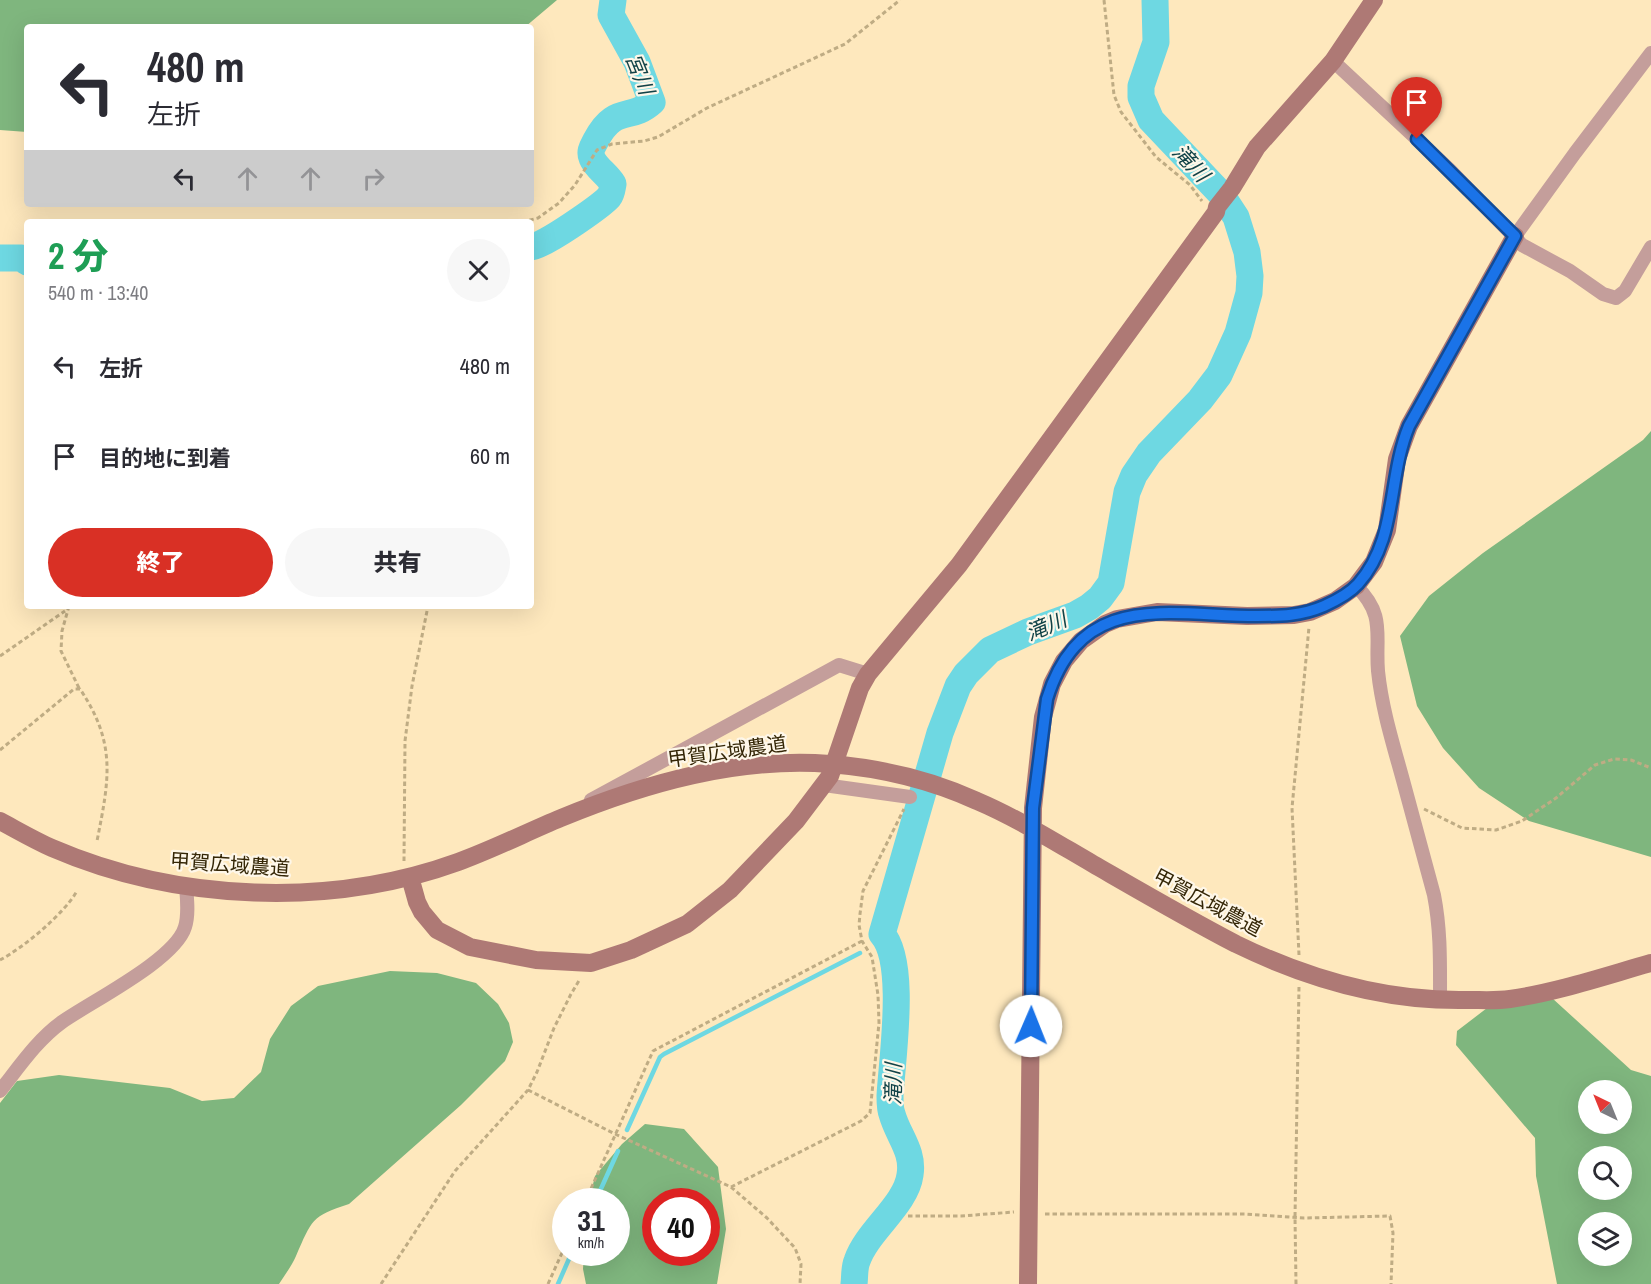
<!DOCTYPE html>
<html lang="ja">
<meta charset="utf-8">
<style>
:root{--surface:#fff;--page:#f7f7f7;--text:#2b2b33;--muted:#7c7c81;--accent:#d93025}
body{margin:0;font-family:"Archivo Narrow","Noto Sans JP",sans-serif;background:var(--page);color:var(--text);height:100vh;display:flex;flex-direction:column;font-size:22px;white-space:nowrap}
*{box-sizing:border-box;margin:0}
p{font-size:20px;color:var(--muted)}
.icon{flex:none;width:33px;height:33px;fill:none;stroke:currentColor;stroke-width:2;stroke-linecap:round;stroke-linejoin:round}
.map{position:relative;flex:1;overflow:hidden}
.sheet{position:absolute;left:24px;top:219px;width:510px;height:390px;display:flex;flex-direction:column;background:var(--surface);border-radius:6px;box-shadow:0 6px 24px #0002}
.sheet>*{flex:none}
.top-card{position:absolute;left:24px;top:24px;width:510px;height:183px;border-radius:6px;box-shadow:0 6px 24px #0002;background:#fff;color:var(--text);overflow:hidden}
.needle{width:39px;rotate:317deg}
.tools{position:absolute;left:1578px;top:1080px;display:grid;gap:12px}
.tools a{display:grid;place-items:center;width:54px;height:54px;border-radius:50%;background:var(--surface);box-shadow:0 6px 24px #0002;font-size:30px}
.speed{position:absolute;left:552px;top:1188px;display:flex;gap:12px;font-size:30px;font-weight:700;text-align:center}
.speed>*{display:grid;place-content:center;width:78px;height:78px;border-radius:50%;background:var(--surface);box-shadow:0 6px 24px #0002;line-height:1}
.speed small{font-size:15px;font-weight:400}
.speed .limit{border:9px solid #d22;background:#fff;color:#111}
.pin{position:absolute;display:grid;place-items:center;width:51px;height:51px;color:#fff;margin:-62px -26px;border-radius:50% 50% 50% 0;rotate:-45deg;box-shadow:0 0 6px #0007}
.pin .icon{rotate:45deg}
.me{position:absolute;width:66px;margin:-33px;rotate:1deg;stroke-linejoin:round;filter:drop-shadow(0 0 4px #0008)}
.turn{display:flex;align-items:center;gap:21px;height:126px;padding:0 24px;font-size:27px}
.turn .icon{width:78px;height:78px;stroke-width:2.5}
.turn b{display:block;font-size:42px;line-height:51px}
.lanes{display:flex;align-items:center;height:57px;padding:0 24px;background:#0003;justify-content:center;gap:30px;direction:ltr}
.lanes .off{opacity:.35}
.round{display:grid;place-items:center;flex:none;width:63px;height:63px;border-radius:32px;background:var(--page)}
.head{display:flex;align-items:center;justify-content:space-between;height:102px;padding:0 24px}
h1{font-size:36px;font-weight:800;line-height:45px;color:#1e9e55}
.action{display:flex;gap:12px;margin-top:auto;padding:12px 24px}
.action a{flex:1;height:69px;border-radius:36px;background:var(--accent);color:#fff;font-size:24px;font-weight:800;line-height:69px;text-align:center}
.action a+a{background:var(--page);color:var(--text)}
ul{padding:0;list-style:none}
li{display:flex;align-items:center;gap:18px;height:90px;padding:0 24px}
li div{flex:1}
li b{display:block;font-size:22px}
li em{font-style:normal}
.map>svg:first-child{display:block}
.forest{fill:#7fb67e;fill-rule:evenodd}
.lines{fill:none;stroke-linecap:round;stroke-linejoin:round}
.stream{stroke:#6ed8e2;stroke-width:4.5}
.river{stroke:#6ed8e2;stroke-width:27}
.path{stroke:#bfac84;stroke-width:3;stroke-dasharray:4.5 3;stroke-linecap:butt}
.street{stroke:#c49e9b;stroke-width:14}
.secondary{stroke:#ae7975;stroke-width:18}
.route-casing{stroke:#114b97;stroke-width:15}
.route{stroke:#1a73e8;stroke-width:10}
.labels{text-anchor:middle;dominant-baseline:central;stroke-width:4.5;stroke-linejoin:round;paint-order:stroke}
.street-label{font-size:20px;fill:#342606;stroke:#fef7e9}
.water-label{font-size:21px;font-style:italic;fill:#124348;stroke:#fef7e9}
</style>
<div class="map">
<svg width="1651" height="1284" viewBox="0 0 1651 1284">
<rect width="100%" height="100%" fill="#fee8bd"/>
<path class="forest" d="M0,0H557L525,27H27V132L0,130Z
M1651,431V857L1529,821L1479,788L1443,748L1417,706L1400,636L1429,596L1483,553L1643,440Z
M390,971L437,973L476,983L498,1004L509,1023L513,1042L505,1061L461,1105L349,1204C311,1216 312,1220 296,1256C292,1265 285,1275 279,1284H0V1103L17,1081L59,1075L170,1088L202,1101L234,1098L261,1072L270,1039L291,1006L318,986Z
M1504,995L1552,998L1631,1070L1651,1076V1284H1557L1536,1176L1535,1138L1456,1045L1457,1031ZM1588,1090H1622V1124H1588ZM1588,1156H1622V1190H1588ZM1588,1222H1622V1256H1588Z
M645,1124L684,1129L718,1167L726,1229L717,1284H586L583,1269L584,1253L616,1252V1202L589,1201L595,1176L622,1144ZM656,1202H706V1252H656Z"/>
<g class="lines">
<path class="stream" d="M627,1130L660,1057L664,1054L860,953
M595,1202L618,1151
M558,1284L572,1252"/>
<path class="river" d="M531,247C541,248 601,206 609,197C612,193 612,189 613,184C607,174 596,168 592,158C589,151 593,146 596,140C615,104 630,122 652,102L637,62L611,15L613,0
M0,258H22L27,262
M854,1284C855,1277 854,1268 857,1261C867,1231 906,1205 910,1175C914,1151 898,1136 892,1114C890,1109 890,1102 890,1096C892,1058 907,962 882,934L940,733L958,686L966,674L990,650L1028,632L1075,615L1089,607L1100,598L1111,583L1127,492L1134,475L1149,453L1200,400L1219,375L1238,333L1249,293L1250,276L1247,252L1236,217L1221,194L1151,120L1141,97V86L1156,42L1155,0"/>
<path class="path" d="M1104,0L1114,95L1121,112L1156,157L1190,185L1202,201
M522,222L538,218L559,203L575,185L597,150L612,144L644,141L658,137L707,108L845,44L900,0
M69,606L62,631L61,651L79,688
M0,656L65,611
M0,750L74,689H80C117,744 109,780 97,841
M1424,809L1462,828L1496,830L1522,821L1556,798L1595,765L1614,759L1631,760L1651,768
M404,861L405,741L412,686L428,606
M1299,955L1292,808L1309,627
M0,960C23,948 64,914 77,891
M528,1090L615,1134L731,1187L767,1218L795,1248L801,1264L800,1284
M731,1187L861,1121L870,1113L879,1023L878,995L872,957L862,941L859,925L860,914L863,891L904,809
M585,1202L653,1051L862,941
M1045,1214H1245L1304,1218L1390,1216L1393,1233L1391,1284
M908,1216H961L1014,1212
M381,1284L455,1171L528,1090L537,1072L554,1028L571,994L580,979
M548,1284L566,1244
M1296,1284L1295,1217L1299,986"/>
<path class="street" d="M1333,61L1450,170L1522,245L1570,271L1603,294L1616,298L1625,291L1651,247
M1515,236L1575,153L1651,53
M1356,586C1386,615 1375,635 1378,671C1382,710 1394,747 1404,784C1414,821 1424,858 1434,895C1441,931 1440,965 1440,1001
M824,785L910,797
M591,800L839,665L868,674
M0,1091C19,1067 37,1040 62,1022C92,1001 175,960 185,927C189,914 187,899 186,886"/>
<path class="secondary" d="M0,821C17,830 34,840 52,848C177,902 331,908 458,862C494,849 527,832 561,818C646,783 738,757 830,764C880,768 931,780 977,801C1017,818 1055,842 1093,864C1140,891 1188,919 1236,944C1310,980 1386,1002 1469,1000C1482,1000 1496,1001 1510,999C1558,992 1605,976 1651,963
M410,877L417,902L422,912L437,930L470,947L536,960L591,963L631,950L687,924L730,890L796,821L830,776L860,688L868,674L959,565L1216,212L1217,207L1232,188L1257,147L1333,61L1374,0
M1028,1284L1033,808L1043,717L1052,684L1064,661L1081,641L1105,624L1117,619L1157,612L1247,616L1294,615L1310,612L1335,601L1356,586L1374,562L1387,530L1397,459L1409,426L1515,236"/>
</g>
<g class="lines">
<g class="route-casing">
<path id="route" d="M1031,1026L1033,808L1047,699C1081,589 1168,616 1257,616C1281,616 1301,616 1324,606C1335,601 1349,594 1358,584C1398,539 1387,479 1409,426L1515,236L1417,139"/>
</g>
<use href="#route" class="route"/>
</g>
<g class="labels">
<g class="street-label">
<text transform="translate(727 751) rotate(-8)">甲賀広域農道</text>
<text transform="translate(230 864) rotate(4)">甲賀広域農道</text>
<text transform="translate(1208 902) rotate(28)">甲賀広域農道</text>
</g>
<g class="water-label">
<text transform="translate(640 74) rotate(68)">宮川</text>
<text transform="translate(1191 163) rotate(47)">滝川</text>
<text transform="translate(1046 626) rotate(-23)">滝川</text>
<text transform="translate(893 1084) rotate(-89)">滝川</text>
</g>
</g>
</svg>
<div class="tools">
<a><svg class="needle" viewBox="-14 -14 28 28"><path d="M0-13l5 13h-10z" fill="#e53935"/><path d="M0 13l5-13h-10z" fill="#7c7c81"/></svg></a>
<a><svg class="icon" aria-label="search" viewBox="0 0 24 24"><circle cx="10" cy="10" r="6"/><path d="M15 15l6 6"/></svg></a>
<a><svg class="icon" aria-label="layers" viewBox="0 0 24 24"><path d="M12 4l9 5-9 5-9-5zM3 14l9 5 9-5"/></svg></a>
</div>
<div class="speed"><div>31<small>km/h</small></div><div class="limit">40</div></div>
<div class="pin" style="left:1417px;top:139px;background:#d93025"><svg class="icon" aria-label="arrive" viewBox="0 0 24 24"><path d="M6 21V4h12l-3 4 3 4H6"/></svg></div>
<svg class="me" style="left:1031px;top:1026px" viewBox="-20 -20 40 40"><circle r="19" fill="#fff"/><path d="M0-13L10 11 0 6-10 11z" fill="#1a73e8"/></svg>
<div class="top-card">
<div class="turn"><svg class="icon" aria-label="left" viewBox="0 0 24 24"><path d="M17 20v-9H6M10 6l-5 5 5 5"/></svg><div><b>480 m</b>左折</div></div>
<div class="lanes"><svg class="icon" aria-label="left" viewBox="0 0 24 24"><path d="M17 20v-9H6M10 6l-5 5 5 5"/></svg><svg class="icon off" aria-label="ahead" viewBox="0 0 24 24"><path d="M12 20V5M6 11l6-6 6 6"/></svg><svg class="icon off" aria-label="ahead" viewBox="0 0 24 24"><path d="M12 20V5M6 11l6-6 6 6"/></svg><svg class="icon off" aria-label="right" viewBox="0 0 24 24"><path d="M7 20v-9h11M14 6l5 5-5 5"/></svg></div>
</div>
<section class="sheet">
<div class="head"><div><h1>2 分</h1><p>540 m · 13:40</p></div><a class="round"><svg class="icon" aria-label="close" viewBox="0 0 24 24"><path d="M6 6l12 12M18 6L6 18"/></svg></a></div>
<ul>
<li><svg class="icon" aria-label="left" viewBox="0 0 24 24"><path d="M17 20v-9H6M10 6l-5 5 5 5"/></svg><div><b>左折</b></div><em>480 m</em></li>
<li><svg class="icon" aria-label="arrive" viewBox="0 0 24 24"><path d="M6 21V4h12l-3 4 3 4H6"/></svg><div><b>目的地に到着</b></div><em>60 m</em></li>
</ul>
<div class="action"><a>終了</a><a>共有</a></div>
</section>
</div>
